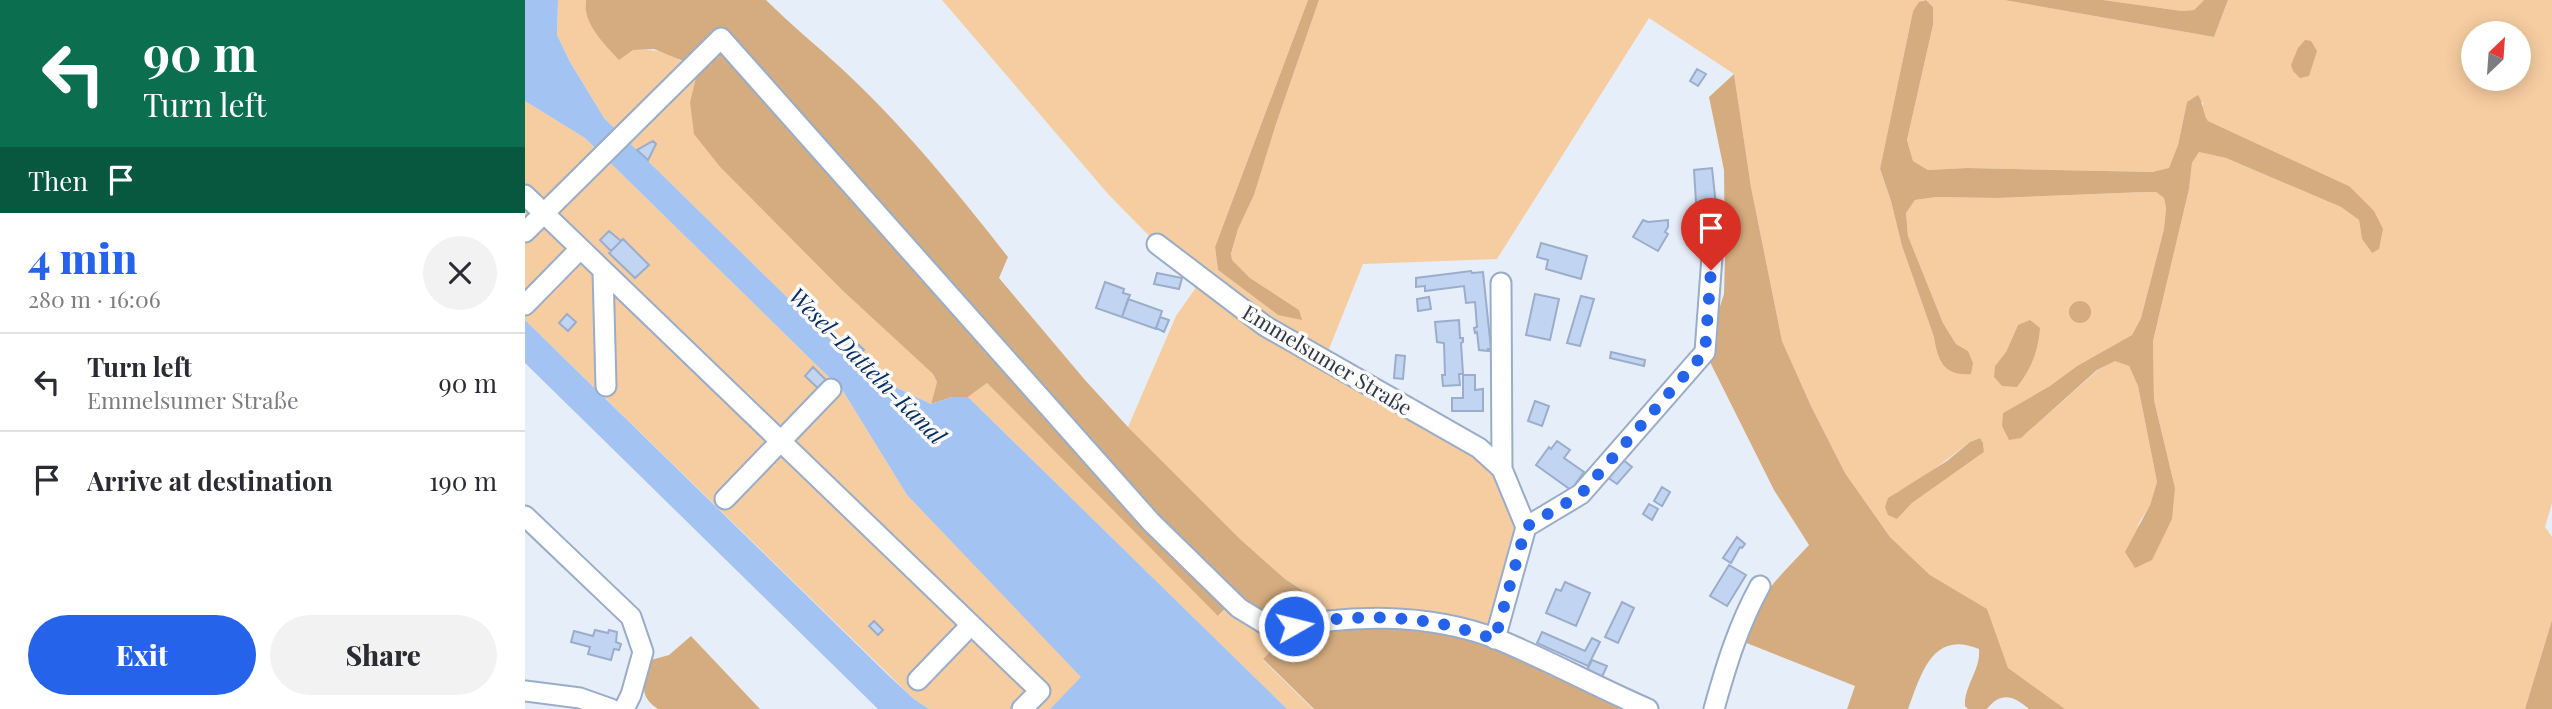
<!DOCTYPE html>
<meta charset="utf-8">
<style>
:root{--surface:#fff;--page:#f2f2f3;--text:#2b2b33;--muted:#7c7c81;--line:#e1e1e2;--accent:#2563eb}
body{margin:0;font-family:"Playfair Display",serif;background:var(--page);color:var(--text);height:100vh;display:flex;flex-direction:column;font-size:26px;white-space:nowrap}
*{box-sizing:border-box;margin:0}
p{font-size:23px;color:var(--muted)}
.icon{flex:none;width:38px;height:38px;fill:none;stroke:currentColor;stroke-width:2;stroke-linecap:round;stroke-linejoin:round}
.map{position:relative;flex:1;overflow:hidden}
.sheet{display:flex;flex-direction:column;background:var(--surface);width:525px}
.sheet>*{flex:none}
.top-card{background:#0b6e4f;color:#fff;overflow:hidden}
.needle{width:46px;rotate:25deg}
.fabs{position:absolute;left:1936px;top:21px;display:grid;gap:14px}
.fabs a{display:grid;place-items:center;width:70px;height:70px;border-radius:50%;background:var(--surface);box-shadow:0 4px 18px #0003;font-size:35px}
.pin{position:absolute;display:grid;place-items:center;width:60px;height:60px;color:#fff;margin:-72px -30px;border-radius:50% 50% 50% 0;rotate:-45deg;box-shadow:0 0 7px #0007}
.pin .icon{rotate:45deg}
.me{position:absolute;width:77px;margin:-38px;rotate:82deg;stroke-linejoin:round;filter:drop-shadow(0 0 5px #0008)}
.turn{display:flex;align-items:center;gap:24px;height:147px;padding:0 28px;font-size:32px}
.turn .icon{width:91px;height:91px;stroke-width:2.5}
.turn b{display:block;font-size:49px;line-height:60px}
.then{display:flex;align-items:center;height:66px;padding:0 28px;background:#0003;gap:14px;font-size:26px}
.round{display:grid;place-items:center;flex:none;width:74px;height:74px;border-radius:37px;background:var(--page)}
.summary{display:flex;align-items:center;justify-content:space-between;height:119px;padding:0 28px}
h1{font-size:42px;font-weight:800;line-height:52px;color:var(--accent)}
.cta{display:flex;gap:14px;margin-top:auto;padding:14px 28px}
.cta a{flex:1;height:80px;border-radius:42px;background:var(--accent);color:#fff;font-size:28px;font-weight:800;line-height:80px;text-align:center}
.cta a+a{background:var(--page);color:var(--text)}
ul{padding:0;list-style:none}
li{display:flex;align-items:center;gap:21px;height:98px;padding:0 28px;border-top:2px solid var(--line)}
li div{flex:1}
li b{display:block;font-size:26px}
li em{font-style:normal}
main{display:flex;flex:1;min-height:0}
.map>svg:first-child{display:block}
.green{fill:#f6cda1;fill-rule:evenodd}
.forest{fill:#d5ac7f}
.water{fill:#a3c3f3}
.building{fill:#c1d5f2;stroke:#9aadca;stroke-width:2}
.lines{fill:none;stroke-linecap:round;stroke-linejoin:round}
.minor-casing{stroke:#99acc8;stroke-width:23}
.minor{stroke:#fff;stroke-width:19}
.route{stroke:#2563eb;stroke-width:12;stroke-dasharray:0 21.6}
.labels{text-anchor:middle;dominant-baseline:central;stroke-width:7;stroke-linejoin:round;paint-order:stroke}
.street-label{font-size:21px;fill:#313844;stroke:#fafafa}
.water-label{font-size:23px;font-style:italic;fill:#062d64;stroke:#fafafa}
</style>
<main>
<section class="sheet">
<div class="top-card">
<div class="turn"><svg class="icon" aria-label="left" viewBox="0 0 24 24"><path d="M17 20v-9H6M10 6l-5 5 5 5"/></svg><div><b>90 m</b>Turn left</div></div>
<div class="then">Then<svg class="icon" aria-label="arrive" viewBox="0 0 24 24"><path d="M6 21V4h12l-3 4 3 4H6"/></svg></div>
</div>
<div class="summary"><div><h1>4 min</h1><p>280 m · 16:06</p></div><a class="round"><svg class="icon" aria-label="close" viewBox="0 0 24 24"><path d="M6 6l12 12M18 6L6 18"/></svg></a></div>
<ul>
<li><svg class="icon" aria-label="left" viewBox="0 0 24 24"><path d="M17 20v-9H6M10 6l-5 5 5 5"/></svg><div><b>Turn left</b><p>Emmelsumer Straße</p></div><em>90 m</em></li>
<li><svg class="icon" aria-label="arrive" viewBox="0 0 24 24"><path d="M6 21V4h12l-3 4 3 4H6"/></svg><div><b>Arrive at destination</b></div><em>190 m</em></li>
</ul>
<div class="cta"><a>Exit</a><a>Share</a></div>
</section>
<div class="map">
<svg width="2027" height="709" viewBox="0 0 2027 709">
<rect width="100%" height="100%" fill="#e6eefa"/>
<path class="green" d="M33,0H61L60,6L108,50C139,49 152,53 172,78L165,102L196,168L318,291L408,374L412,382L406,404L345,375L321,355L79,118L45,62L32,35Z
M417,0H783L690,247L693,270L753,315L774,310L725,278L707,260L706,255L713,229L729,195L751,124L794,0H1398L1388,11L1355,170L1366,201L1377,246L1409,337L1416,363L1443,351L1431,344L1418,323L1383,236L1381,213L1390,200L1411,197L1472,198L1620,192H1631L1639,198L1641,207L1639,229L1616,318L1607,335L1552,366L1525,386L1478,413L1496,438L1573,370L1590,360L1604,366L1613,386L1632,482L1625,505L1611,528L1650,488L1629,400L1628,341L1664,189L1667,163L1674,152L1701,158L1816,207L1834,220L1837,239L1847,253L1824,186L1683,121L1678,112V102H1662L1653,145L1645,168L1627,172L1442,168L1403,170L1388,161L1382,140L1408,25V7L1401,0H1479L1689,37L1703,0H2027V503L2020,527L2027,537V620L2000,709H1540L1482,668L1461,609L1405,575L1365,537L1320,473L1286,406L1257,341L1226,187L1209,74L1124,18L972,259L838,264L802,354L745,321L632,244L583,194ZM1948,33H1993V79H1948ZM1493,325L1477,386L1470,366L1481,352ZM1455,438L1458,443L1459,452L1387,503L1372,519L1370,493L1395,480L1445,442Z
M1578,0H1679L1669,10L1657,11Z
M0,101L60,138L318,391L382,495L557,677L525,709H404L389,699L0,320Z
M672,286L946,451L968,469L993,529L962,642L762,635L738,660L788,709H762L443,397L462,383L694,616L712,597L797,602L760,579L715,539L603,427L651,316Z"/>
<path class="forest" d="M61,0H241C265,24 291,45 316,68C376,123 433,193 483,257L474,278L560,380L603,427L715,539L760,579L797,603L799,609C770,629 738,615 712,597L693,616L462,383L443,397H427L406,404L412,382L408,374L318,291L196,168L169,134L165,102L171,78L158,61L129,49L108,50L94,60C80,45 57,23 61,0Z
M783,0H794L751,124L729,195L713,229L706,254L707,260L725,278L774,310L777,320L753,315L693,270L690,247Z
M1401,0L1408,7V25L1382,140L1388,161L1403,170L1442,168L1627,172L1644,168L1653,145L1662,102L1673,95C1679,104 1677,112 1683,121L1824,186L1849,211L1858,229L1854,249L1847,253L1837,239L1834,220L1816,207L1701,158L1674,152L1667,163L1664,189L1628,341L1629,400L1650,488L1647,519L1627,560L1610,568L1600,552L1625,505L1632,482L1613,386L1604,366L1590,361L1572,370L1496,438L1484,440L1477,426L1478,413L1525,386L1552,366L1607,335L1616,318L1639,229L1641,208L1639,198L1631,192H1620L1472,198L1411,197L1390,200L1381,213L1383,236L1418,323L1431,344L1443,351L1448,363L1446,374C1418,376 1413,361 1409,337L1377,246L1366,201L1355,169L1388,11L1394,2Z
M1479,0H1578L1657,11L1669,10L1679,0H1703L1689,37Z
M1780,40L1786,41L1792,51L1784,76L1775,78L1768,71L1766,65L1773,48Z
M1209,74L1226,187L1257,341L1286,406L1320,473L1365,537L1405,575L1462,609L1483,668L1540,709H1504C1489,696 1476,691 1462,709H1443L1440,706C1439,685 1456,670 1454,649C1407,629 1396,675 1383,709H1322L1330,686L1214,640C1227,602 1257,574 1284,545L1249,490L1180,352L1199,294L1200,256L1199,170L1184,97Z
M1544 312a11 11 0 1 1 22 0a11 11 0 1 1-22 0Z
M1505,320L1515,328C1513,351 1507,368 1492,387L1477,386L1469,377L1470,366L1481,352L1493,325Z
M1455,438L1458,443L1459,452L1387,503L1372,519L1363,515L1360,507L1363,498L1422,461L1445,442Z
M2027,620V709H2000Z
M886,624L962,642L1096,704L1094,709H789L738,659L762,635L780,629Z
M166,636L235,709H133C111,694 120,682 126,660L144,655Z"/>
<path class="water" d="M0,0H33L32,35L45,62L79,118L321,355L345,375L406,404L427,397H443L762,709H525L556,677L382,495L318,391L60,138L0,101Z
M0,320L364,676L389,699L404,709H353L0,363Z"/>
<path class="building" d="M1172,69L1181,74L1173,86L1165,81Z
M128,141L131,144L123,160L112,150Z
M1187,168L1192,215L1172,218L1169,170Z
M1118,220L1123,222L1143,220V227L1140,232L1143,234L1133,251L1108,237Z
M84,231L96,241L86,251L75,240Z
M98,239L124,265L110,278L84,253Z
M1016,243L1062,256L1056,279L1021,269L1023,260L1012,257Z
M946,271L947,273L958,272L966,349H963L964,351L954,350L952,332L950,333L949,328L952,327L950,302L941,303L939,286L900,291V286L891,287V278Z
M632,273L657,278L654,289L629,284Z
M580,282L599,289L598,293L605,295L597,317L571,308Z
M1010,294L1034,299L1025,340L1001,335Z
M1056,296L1069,299L1055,346L1042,343Z
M904,297L906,309L893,311L892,299Z
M603,299L637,311L631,329L597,317Z
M42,314L51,322L43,331L34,323Z
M635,317L644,320L639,332L631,328Z
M934,320L935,338H938V342L936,343L938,374H934L935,385L918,386L917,375H920L919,343L912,342L910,322Z
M322,333L339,350L330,358L314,341Z
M1086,352L1120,360L1119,366L1085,358Z
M871,355L880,356L878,379L869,378Z
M288,367L305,384L297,392L280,376Z
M938,375H950V390L958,389V411H927V398H938Z
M1010,401L1024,406L1017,426L1003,421Z
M1032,441L1045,450L1039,458L1059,472L1046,490L1011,465L1024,447L1026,449Z
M1097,459L1107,467L1092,484L1082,477Z
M1137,487L1145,492L1137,506L1129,501Z
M1124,504L1133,509L1127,520L1118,514Z
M1212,537L1220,544L1217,548L1215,547L1206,563L1198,558Z
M1204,565L1221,575L1202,606L1185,596Z
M1040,582L1065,593L1051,626L1021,613L1031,589L1036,591Z
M1097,602L1109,608L1093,643L1080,637Z
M349,621L358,630L353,635L344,626Z
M70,630L83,633L84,630L92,632L91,642L96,644L94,650L89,649L86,660L63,654L65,647L46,642L49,631L68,636Z
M1017,632L1060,651L1067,638L1075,642L1063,666L1012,643Z
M1067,660L1082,666L1076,679L1061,672Z"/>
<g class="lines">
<g class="minor-casing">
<path id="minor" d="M0,195L515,691L497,709
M0,232L196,38L626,522L714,608L750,630C821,614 902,612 972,639C1023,660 1072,687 1123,709
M632,244L740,326L954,448L977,469L1001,527L970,639
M78,271L81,386
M976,283L977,469
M0,305L55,249
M200,499L306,389
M0,516L106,617L118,652L106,695L99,709
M1001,527L1056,494L1180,352L1188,243
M393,680L446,625
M0,691L55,698L86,709
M1189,709C1201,666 1213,626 1235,586"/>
</g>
<use href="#minor" class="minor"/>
</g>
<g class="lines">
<path class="route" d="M769,626C815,615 870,615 917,624C935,628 953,634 970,639L1001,527L1056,494L1180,352L1186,270"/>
</g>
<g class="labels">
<g class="street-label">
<text transform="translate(803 359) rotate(31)">Emmelsumer Straße</text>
</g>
<g class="water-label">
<text transform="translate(343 365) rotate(45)">Wesel-Datteln-Kanal</text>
</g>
</g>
</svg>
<div class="fabs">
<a><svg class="needle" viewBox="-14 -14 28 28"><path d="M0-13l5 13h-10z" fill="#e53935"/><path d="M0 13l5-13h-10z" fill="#7c7c81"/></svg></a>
</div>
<div class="pin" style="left:1186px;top:270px;background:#d93025"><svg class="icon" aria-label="arrive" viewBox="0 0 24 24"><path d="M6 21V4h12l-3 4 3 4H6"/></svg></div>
<svg class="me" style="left:769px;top:626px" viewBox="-20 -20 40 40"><circle r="17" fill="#2563eb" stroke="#fff" stroke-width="3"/><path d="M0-11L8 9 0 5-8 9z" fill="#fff"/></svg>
</div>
</main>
